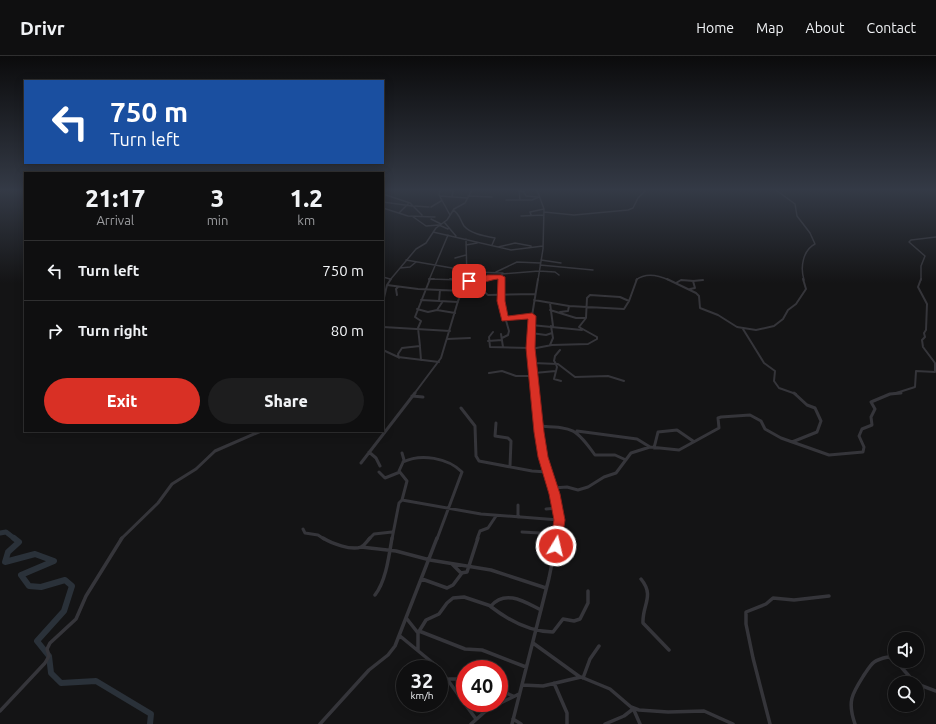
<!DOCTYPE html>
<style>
:root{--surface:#0f0f10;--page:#1d1d1e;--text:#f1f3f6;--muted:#9b9c9f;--line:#2f2f30;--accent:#d93025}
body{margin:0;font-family:Ubuntu,sans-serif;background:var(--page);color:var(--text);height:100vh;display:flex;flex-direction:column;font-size:15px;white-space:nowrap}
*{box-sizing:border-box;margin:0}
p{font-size:13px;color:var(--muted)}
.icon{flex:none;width:22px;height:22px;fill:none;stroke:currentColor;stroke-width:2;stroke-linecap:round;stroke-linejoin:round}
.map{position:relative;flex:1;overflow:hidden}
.side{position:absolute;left:24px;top:116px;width:360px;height:260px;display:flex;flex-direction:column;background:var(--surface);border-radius:0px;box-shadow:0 2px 10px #0003,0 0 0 1px var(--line)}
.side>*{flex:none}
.banner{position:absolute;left:24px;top:24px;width:360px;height:84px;border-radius:0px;box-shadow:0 2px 10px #0003,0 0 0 1px var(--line);background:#1a4fa0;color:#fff;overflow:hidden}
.fabs{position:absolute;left:888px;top:576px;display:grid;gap:8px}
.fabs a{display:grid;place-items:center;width:36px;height:36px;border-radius:50%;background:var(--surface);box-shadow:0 2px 10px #0003,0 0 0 1px var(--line);font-size:20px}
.speed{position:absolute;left:396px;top:604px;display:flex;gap:8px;font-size:20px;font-weight:700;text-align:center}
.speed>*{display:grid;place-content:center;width:52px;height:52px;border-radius:50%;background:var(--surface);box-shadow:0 2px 10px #0003,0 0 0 1px var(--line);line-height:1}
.speed small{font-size:10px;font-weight:400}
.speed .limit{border:6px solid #d22;background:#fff;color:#111}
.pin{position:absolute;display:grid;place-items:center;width:34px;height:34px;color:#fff;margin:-17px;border-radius:8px;box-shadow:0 2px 6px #0006}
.me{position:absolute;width:44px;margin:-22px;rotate:9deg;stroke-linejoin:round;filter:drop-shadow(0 0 3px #0008)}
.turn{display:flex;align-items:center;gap:14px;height:84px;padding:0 20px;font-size:18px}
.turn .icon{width:52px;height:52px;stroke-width:2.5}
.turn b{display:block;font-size:28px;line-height:34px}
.eta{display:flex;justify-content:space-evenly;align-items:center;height:68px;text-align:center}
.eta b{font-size:24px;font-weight:800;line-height:28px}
.primary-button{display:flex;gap:8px;margin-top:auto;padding:8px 20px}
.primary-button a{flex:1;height:46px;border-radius:24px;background:var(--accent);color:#fff;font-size:16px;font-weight:800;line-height:46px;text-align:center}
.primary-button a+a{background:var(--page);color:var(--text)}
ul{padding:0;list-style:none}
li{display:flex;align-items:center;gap:12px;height:60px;padding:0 20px;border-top:1px solid var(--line)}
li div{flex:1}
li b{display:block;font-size:15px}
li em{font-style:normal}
header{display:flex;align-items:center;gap:24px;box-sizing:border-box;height:56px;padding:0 20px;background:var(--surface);border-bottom:1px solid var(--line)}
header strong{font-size:19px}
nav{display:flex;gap:22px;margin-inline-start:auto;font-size:14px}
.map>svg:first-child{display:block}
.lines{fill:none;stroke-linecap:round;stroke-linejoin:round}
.river-far1{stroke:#2a3139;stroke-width:5}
.river{stroke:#2a3139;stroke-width:6}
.minor-far3{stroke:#35353a;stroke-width:1.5}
.minor-far2{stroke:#35353a;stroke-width:2}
.minor-far1{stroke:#35353a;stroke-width:3}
.minor{stroke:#35353a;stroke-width:3.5}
.route{fill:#d93025;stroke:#8d1f18}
</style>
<header>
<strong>Drivr</strong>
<nav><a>Home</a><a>Map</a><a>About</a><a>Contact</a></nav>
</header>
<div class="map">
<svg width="936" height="668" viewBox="0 0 936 668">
<rect width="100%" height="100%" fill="#141415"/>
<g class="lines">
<path class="river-far1" d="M0,477L6,476L15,483"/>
<path class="river" d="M14,482L19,486L8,496L5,506L35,498L54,505L21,519L29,530L41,531L65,524L72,530L64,555L37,585L49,600L51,617L61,627L96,625L151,658L150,668"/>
<path class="minor-far3" d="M440,134L439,139L450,159
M450,134L453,135L452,141
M519,134L520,144
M537,134L544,153L543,193L538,224
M776,134L795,148L797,160L810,177L815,188C803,194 800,211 804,224
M519,135L524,136L526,140L538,141
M383,138L410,147L422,159
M440,140L467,142
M468,140L492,141
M506,144H532L539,141
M383,146L412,150
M415,150L429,151
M431,151L441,145
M383,152L408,160L435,161
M453,154C460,158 460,164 464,170C471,178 485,180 495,182L492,189
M544,156L574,159L628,154L633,152L638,142L646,134
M399,157L408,148
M531,159L530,156L544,153
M412,160L426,170L439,169L448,173
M521,160L544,159
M431,163L441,168
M444,166L456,180
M433,176L511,194L543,190
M466,183L467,224
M466,189L477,187
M498,191L515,187L531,190
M455,202L466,199
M406,204L475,216L503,217
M541,204L561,207
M540,209L593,214
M400,212L410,211L416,206
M539,215L555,216L559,219
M496,216L517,206L540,207
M383,221L390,223
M429,223L462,224
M390,224L416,193L426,187L436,172L447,164L454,153L465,147L472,134
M429,224L448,179
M483,224L487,221H501
M501,224L502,218L539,215
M636,224C646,216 658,219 669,224
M921,224V210L925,200L909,186L911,184L936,181"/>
<path class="minor-far2" d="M429,223H434
M450,223L467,224
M501,223V247L509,275L508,279L502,282
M667,223L696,237L699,240L700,252L718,259L737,271L756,274L774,270L783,263L788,254L796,248L806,233L803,223
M467,226H480L485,223
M676,227L681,224L694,225
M387,229L418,233L463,235
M690,233L695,232L693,225L703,224
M482,234L488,239L535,238
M397,239L396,233L398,231
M421,244L458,246
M534,244L569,250L624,253L629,245L637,223
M439,245L440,234
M383,246L387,229L391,223
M550,247L553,270
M417,253L428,256L437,254L455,257
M437,254L443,245
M550,254L576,262H586
M560,256L568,255L569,250
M505,263L532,260
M531,269L582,274
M383,271L450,275
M418,272L421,265L415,261L430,223
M743,273L764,307L775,315L774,325L779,332L796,338
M493,276L489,281L490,291L530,292
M531,277L546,279L552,277
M501,278L503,291
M447,283L470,282
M488,285L502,284
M550,289L553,282L551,270
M420,291L421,304
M531,293L552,289L588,288L597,283V281L579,271L586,262L587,242L590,239L620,241L629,245
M383,294L398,301L439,306
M399,302L398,298L402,292L420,290L418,272
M554,305L555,300L560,294
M555,306L557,311L554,323L561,325
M533,307L558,308L575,321L608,320L624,325
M489,317L502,315L516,320H534
M534,317L556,315
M414,338L441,302L458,245L467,223
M536,338L531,293V266L538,223
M893,338L915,331L916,315L935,316V307L923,291L922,284L925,281L924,277L926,274L927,248L918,231L921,223"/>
<path class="minor-far1" d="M536,337C538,358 538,381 543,402C550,429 563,454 557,483
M412,340L423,341
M461,352L475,370L476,400L479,405L532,415L547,416
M496,367L495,380L508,382L511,385L510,410
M539,370C573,372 575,371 595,399H615L626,404
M577,375L637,383L650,391
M792,386L817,376L821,365L815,352L807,349L794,337
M654,392L658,376L677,374L693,385
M369,396L376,402L380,410
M402,397L404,404L399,415L407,425L402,444
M403,406C421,397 448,402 462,416L437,483
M361,407L415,337
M379,416L385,422L400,416
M553,432L567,431L578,434L588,431L604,421L616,417L631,397L650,391L679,394L719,372L718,362L721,361L750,359L761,365L765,373L781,382L829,399L863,396L864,391L859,380L862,373L872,369L871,361L875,353L871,346L890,338L901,337
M518,449V461
M546,453L558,452
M303,473L305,477L318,479L324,483
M522,476L558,478
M121,483L158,447L172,428L196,413L215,395L261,375
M369,483L374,478L392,476
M392,483L399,447L402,444L481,458L559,464
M477,483L480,475L488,472L496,460"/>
<path class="minor" d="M323,482C331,487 351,495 361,491C365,489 367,485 370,482
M361,491L396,495L430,504L491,514L546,532
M452,508L461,517L467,516L478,482
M422,523L447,532L453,529L462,517
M641,523C655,540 642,549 643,567L669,594
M375,539C386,525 389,500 392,482
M490,550C508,564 530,576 553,576L563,563L574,565L580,563L588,547V535
M407,563L418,577V594
M419,575L465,593L482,594L526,611
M418,577L426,564L439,558L447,547L453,542L464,541L491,550C505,533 525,546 541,554
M400,580L439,612L476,663
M533,587L580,621
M896,605L915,627
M583,622L590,603L599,590
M449,623H465
M554,627L567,657V668
M917,628L936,635
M522,629L543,630L581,621L610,633L631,651L639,654L668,656L704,655L733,668
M499,634L513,640
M633,652L640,668
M0,655L45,607L49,600L47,593L50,587L76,563L86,540L122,482
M513,663L521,668
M320,668L369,614L388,599L395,590L437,482
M471,668L488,653L519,638
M512,668L549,522L557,482
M605,668L624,660L633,653
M770,668L753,602L746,568V556L766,548L773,542L794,544L829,540
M855,668C847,645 852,638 864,619C872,607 873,604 888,601L895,604"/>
</g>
<linearGradient id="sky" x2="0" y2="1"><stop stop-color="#0b0b0c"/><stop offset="0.59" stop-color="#343a46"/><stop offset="1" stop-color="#343a46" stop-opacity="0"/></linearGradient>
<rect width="936" height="227" fill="url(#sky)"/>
<path class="route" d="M487,219H501L505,221V245L508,260L532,257L536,260L535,292L544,376L548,401L560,438L565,464L561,490L560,494L556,496L551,494L550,490L554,464L549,438L538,401L534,376L526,292L528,263L502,265L497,245L498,223C487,224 475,232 465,225L469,223L478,224Z"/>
</svg>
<div class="fabs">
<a><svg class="icon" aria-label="sound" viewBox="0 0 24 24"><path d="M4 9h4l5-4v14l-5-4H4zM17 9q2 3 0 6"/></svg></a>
<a><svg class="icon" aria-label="search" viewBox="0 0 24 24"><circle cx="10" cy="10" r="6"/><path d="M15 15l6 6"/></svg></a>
</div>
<div class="speed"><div>32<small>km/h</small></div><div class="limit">40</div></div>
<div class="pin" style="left:469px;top:225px;background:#d93025"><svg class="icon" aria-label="arrive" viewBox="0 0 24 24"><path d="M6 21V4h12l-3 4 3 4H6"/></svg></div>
<svg class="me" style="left:556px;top:490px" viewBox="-20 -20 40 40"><circle r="17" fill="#d93025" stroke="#fff" stroke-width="3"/><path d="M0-11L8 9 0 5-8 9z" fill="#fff"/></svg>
<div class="banner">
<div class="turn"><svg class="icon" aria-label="left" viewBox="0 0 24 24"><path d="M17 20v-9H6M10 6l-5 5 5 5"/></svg><div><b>750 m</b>Turn left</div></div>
</div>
<section class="side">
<div class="eta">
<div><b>21:17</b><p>Arrival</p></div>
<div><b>3</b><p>min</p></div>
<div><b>1.2</b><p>km</p></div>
</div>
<ul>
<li><svg class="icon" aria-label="left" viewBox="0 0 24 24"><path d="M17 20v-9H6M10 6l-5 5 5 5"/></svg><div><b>Turn left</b></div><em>750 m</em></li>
<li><svg class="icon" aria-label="right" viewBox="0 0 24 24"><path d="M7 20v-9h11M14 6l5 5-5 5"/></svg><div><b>Turn right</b></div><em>80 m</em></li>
</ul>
<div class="primary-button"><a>Exit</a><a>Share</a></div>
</section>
</div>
